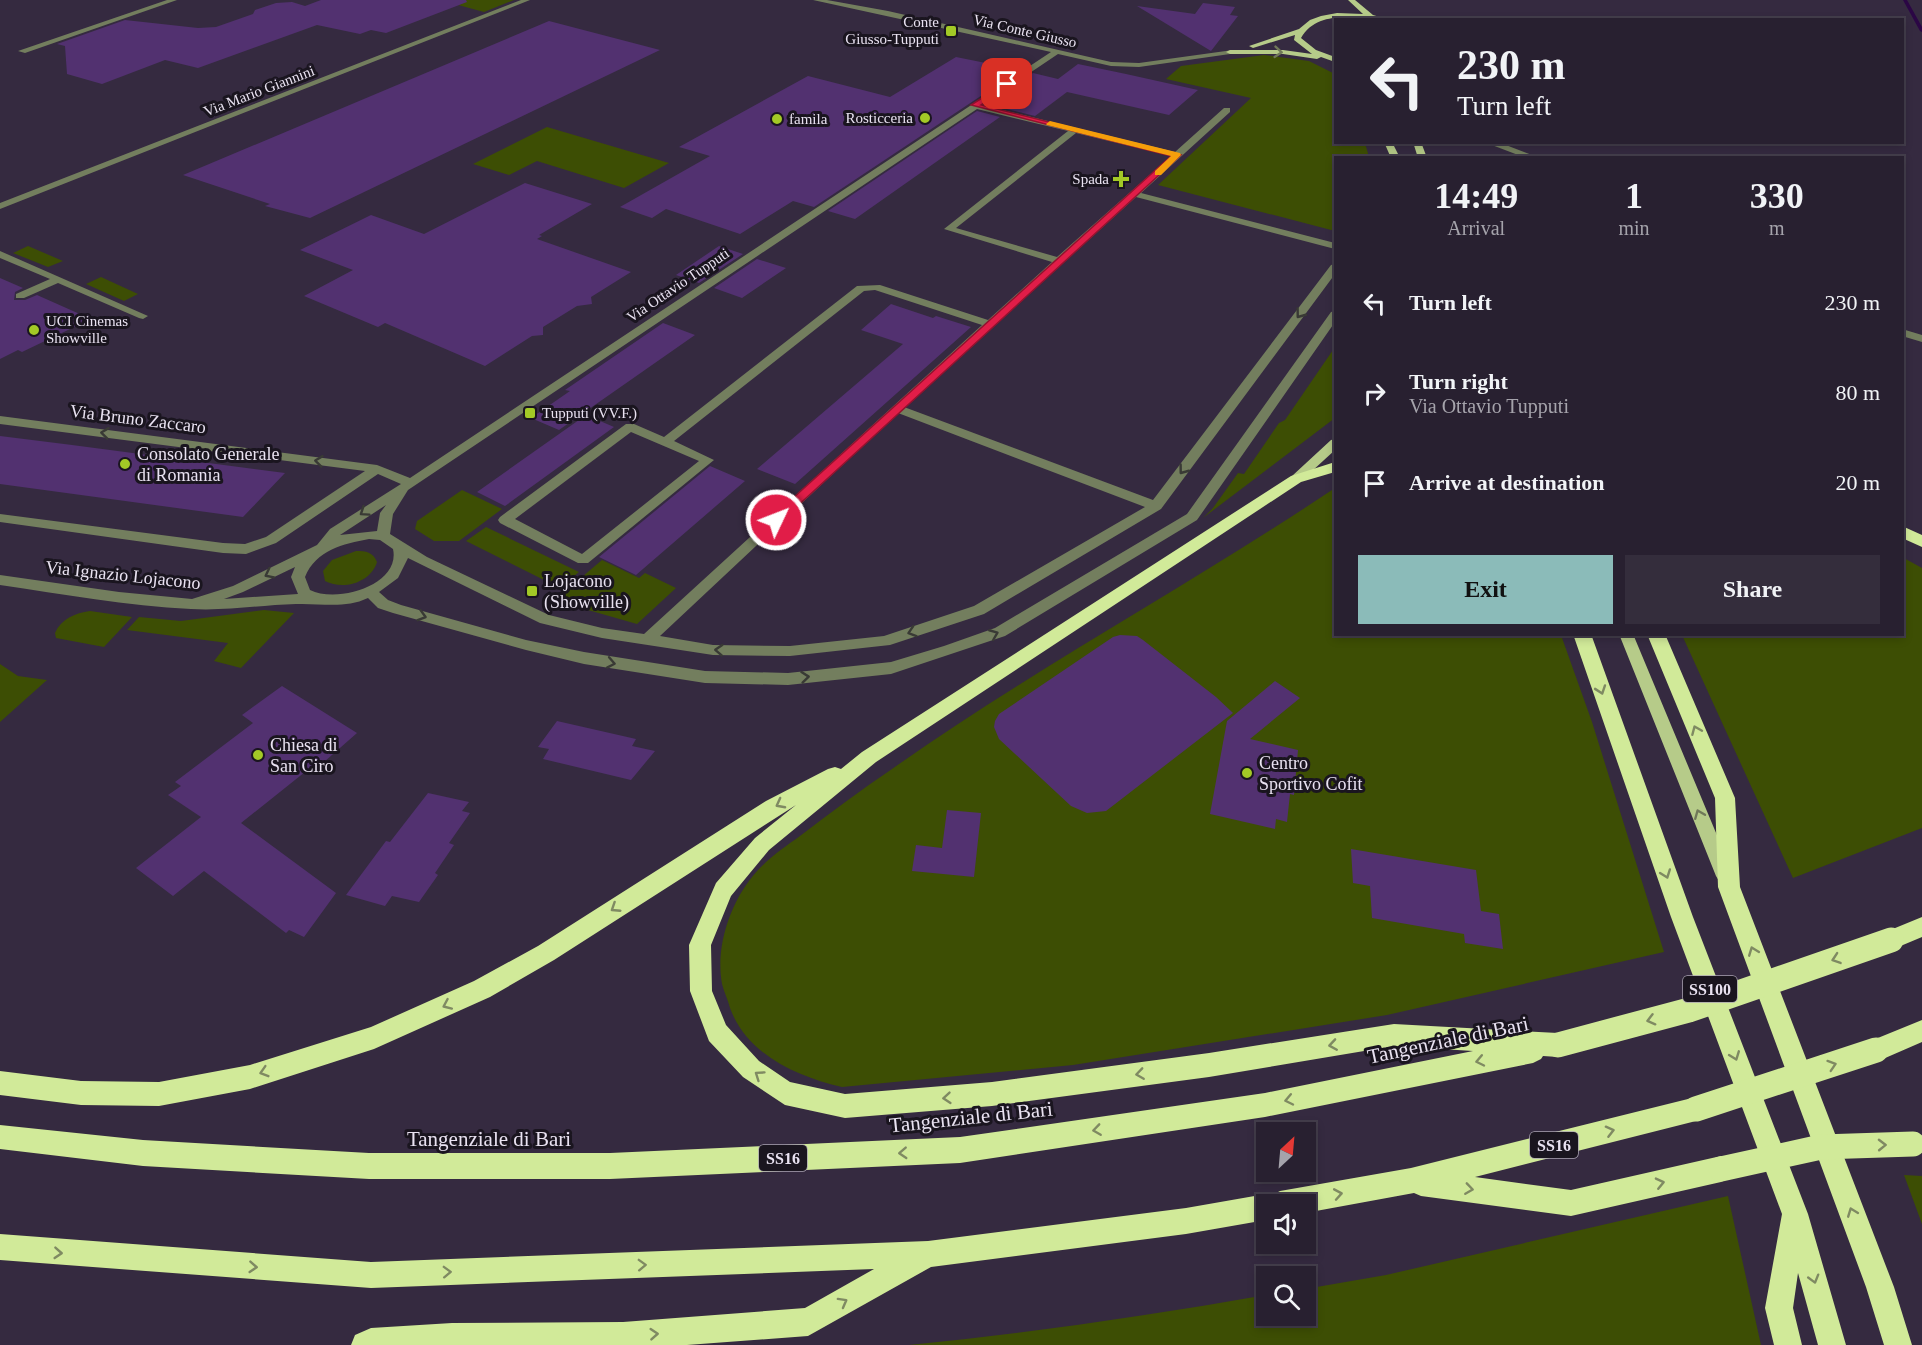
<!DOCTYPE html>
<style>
:root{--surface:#282030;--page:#342d3c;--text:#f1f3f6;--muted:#a5a3ab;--line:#443e4c;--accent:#8bbbb9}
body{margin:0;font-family:"Times New Roman",serif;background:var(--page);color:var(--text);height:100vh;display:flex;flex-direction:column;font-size:22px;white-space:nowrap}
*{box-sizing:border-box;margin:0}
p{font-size:20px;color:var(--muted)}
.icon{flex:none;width:33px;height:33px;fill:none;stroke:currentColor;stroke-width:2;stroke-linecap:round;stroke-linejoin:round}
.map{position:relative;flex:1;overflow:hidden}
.details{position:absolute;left:1334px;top:156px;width:570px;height:480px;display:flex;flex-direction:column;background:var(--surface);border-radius:0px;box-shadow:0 3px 9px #0003,0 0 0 2px var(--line)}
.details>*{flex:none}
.hud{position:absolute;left:1334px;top:18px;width:570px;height:126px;border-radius:0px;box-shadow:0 3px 9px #0003,0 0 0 2px var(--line);background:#282030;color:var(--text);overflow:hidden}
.needle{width:39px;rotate:26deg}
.controls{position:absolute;left:1256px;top:1122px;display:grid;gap:12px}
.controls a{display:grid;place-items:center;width:60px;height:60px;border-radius:0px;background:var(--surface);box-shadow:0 3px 9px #0003,0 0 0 2px var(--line);font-size:30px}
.pin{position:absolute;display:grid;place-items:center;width:51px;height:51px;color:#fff;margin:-26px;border-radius:12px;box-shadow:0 3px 9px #0006}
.me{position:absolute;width:66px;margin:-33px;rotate:47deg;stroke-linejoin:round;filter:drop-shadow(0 0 4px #0008)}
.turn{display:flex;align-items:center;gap:21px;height:126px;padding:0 24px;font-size:27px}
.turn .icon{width:78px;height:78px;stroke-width:2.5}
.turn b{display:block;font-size:42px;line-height:51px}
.eta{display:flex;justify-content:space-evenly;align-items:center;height:102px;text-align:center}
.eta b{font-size:36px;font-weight:700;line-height:42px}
.button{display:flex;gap:12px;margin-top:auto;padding:12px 24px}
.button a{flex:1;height:69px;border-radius:0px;background:var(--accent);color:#111;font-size:24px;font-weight:700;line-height:69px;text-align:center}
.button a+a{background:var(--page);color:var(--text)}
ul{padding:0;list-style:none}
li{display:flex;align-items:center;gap:18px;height:90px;padding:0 24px}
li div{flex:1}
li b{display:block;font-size:22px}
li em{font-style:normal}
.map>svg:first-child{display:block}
.green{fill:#3d4e04}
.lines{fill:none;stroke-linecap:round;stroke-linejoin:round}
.stream{fill:#2b0645;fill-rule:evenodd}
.building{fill:#523170}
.minor{fill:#737e5e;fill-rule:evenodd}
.major{fill:#b6cb89;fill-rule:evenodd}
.highway{fill:#d1ea99;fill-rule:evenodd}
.highway-bridge{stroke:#d1ea99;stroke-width:25}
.oneway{stroke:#707959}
.oneway2{stroke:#393a35}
.oneway3{stroke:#7f8a62}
.route{fill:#e11d48;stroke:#92132f;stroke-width:1.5}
.slow{fill:#f59e0b}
.poi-dot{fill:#a3c926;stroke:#1a151f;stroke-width:2}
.labels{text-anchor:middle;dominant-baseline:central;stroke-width:6;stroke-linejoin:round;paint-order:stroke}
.far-poi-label{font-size:15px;fill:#e9e2f1;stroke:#1a151f;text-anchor:end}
.far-street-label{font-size:15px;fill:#e9e2f1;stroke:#1a151f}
.shield{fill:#1a151f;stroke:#aba4b2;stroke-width:1.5}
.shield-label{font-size:16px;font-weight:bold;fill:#e9e2f1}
.street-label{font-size:18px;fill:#e9e2f1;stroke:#1a151f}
.poi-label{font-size:18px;fill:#e9e2f1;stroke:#1a151f;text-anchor:start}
.near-street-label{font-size:21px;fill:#e9e2f1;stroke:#1a151f}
</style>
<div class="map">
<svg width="1922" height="1345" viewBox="0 0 1922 1345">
<rect width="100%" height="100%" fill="#352a40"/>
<path class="green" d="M453,0H514L484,12L447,2Z
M1264,55L1309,61L1335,74V142L1365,143L1369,157L1335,158V231L1158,185L1251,98L1166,79L1181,66Z
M547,127L669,163L624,188L537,161L509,175L473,164Z
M28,246L63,261L48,267L13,253Z
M101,277L138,294L124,301L86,284Z
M1335,347V418L1203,518L1213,508L1238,473L1244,474L1279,423L1285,420Z
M1335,488V634L1561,635L1592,722L1664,952L1387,1015L1073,1065L842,1087C798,1077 747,1055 730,1008C728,1000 724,992 722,984C715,946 731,899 758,870C770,857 786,846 800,836C830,813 861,790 892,769C1035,668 1190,585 1335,488Z
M462,490L502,509L459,541H434L415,529L417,521Z
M486,527L579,572L560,588L466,541Z
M356,551C366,551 373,552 377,562C371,582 344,591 325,581L323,571L332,560Z
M1902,557L1922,568V828L1793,878L1682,635L1902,634Z
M602,560L639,578L645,573L676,588L637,624L567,604L563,593Z
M264,610L294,613L241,668L214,661L228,643L127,630L139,617L181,621Z
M90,611L132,617L104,647L56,638L55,633C61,619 75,613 90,611Z
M0,664L18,676L47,680L0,722Z
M1904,1175L1922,1176V1224Z
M1728,1196L1761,1345H909C1029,1333 1147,1316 1266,1295V1316H1305V1289L1386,1275Z"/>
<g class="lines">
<path class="stream" d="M1903,0H1907L1922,27V32L1920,31Z"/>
</g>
<path class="building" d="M321,0H466L467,2L386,33L371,30L360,34L317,25L198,68L165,60L102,84L67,74L65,46L57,44L125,20L198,28L216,27L253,14L255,10L276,3L292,2L305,6Z
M1203,3L1235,7L1230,15L1238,16L1211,51L1137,6L1195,14Z
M549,21L660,50L310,218L265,206L270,204L183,175Z
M956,57L1020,70L814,207L793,201L740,234L666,209L652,218L620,207L710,156L679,147L808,76L890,97Z
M1078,64L1126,74L1198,90L1169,115L1067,92L1035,116L987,104L1033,73L1058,79Z
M977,111L1000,117L855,219L828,211Z
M525,183L592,204L539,235L542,236L537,239L631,272L591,297L592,304L577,306L543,327V335L532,336L485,366L385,323L378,327L304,296L353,270L300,250L371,215L424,234Z
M719,246L743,254L699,283L676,275Z
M757,259L786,268L742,298L714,288Z
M0,278L23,288L15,292L14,300H25L37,295L91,319L22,352L18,350L0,359Z
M891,304L933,318L936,316L971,327L795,484L757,469L903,344L861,330Z
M663,323L695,335L559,430L531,418L570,391L565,390Z
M586,415L614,427L505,506L477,492Z
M0,436L72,445L285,473L243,517L0,484Z
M710,466L745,481L636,575L599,557Z
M1120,635L1137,636L1143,640L1216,697L1233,713L1106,811L1087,813L1071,806L999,739L994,727L995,721L999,714L1113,637Z
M1275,681L1300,698L1250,739L1298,750L1294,795L1290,794L1287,822L1276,819L1275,829L1210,814L1227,721Z
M282,686L357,733L324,762L320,760L241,823L336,893L304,937L289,930L286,933L204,871L173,896L136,868L201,817L168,795L181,786L175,782L253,723L242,715Z
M557,721L636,739L632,746L655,751L631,780L543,759L549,749L538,747Z
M428,793L469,802L462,811L470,813L449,843L454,845L435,873L438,875L419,902L392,896L385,906L346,895L386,841L390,842Z
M947,810L981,813L974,877L912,871L916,845L942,848Z
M1351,849L1476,870L1481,911L1499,914L1503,949L1465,943L1464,934L1372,918L1370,886L1353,883Z"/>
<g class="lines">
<path class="minor" d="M167,0H177L25,53L18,51Z
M521,0H530L0,209V203Z
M813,0H827L888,11L1111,62L1139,63L1233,50L1230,54L1139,67L1111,66L1058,54L982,105L1175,152L1224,108H1230V112L1141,193L1335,243V249L1136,197L904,407L1153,500L1331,265L1335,264V274L1161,509L984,614L890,645L790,656L713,655L602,638L540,623L408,558L398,578L379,592L388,600L401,605L526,640L584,652L705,671L788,673L891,662L944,646L995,628L1187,514L1331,312L1335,311V322L1197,520L1005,636L891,674L788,685L705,683L584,664L526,650L393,613L378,608L368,598C345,609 321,603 296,604C261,605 226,611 191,609C127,606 63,594 0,585V575L119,592L192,599L233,586L317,545L330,529L401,484L378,474L276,543L246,554L223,553L0,522V514L223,543L245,544L266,537L365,471L0,424V416L377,465L410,478L1051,52ZM977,109L1068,131L944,229L1052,262L988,320L880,285L857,286L664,437L634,424H626L500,517L498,520L500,523L578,563H588L714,460L674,441L864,291L875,290L982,325L644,634L602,628L549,615L427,557L390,534L393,514L408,490ZM1076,133L1171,156L1057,257L956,228ZM898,413L1145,507L974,606L884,636L790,646L713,645L660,636ZM631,432L699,461L582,554L515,519ZM386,505L380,513L377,531L340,535ZM369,539L380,540L393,549C401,585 337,604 310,590L305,577C316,550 343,544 369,539ZM295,567L291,577L298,594L224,599L243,592Z
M1484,142H1498L1540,158H1526Z
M0,251L148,316L143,319L139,318L58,283L24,298H16V294L50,279L0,258Z
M1902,329L1922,335V342L1902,336Z"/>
<path class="major" d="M1348,0H1355L1373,15L1390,20C1361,20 1319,7 1301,38L1316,50L1335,57V62L1321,57L1317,59L1283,54H1230L1226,52L1230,50H1283L1312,54L1294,40L1295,35L1253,48L1249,46L1299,29L1310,20L1321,16L1337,13L1363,14Z
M1384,142H1392L1400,158H1391Z
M1413,142H1421L1427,158H1418Z
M1335,439V450L1300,482H1292L1290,479L1292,476L1331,440Z
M1619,634H1633L1734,876L1731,881L1725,884L1719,881L1716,876Z"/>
<path class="highway" d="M1335,462V472L1301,482L876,762L769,850L731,896L711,945L712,991L726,1025L759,1061L790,1082L845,1094L992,1082L1209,1053L1394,1024L1558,1033L1566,1037L1570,1045L1566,1053L1558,1057L1543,1056L1541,1059L1533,1063L1265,1117L960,1163L610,1179H369L143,1166L0,1149V1125L143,1140L369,1153H610L960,1137L1265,1093L1473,1051L1394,1046L1209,1077L992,1106L845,1118L785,1105L743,1077L709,1041L690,991L689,945L716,883L755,838L796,805L554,960L490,997L374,1049L250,1089L159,1106L81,1105L0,1095V1071L81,1081L159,1082L250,1065L371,1027L474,981L538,946L766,801L828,769L835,767L841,769L862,752L1291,476Z
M1902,526L1922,535V547L1902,538Z
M1573,634H1591L1693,917L1808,1214L1846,1345H1818L1798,1273L1793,1308L1802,1345H1774L1765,1308L1782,1214L1671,917Z
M1647,634H1665L1735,798L1740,887L1894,1287L1912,1345H1884L1866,1287L1718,887L1715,798Z
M1922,917V937L1891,950L1883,947L1880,940L1883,933Z
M1922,1020V1042L1876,1062L1868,1058L1864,1050L1868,1042Z
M1696,1097L1705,1100L1708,1109L1705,1118L1696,1121L1475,1177L1571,1190L1721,1156L1730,1160L1734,1169L1730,1178L1721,1182L1571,1216L1421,1196L1414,1193L1305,1213V1204H1266V1220L1186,1234L931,1267L808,1336L687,1345H351L355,1335L371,1328L452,1323L623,1322L805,1308L874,1269L371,1288L0,1260V1234L371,1262L928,1241L1186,1208L1266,1194L1270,1196L1280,1191L1411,1168Z"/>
<path class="highway-bridge" d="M1558,1045L1689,1010L1891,940
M1696,1109L1876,1050
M1721,1169L1821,1147L1913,1144"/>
</g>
<defs><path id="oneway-chevron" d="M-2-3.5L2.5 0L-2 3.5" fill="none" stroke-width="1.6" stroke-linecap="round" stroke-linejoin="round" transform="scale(1.5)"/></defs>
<g class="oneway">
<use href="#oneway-chevron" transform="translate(1278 52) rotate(5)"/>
<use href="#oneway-chevron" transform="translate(1699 814) rotate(-112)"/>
</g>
<g class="oneway2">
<use href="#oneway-chevron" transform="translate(1300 314) rotate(127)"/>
<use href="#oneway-chevron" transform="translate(105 433) rotate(-173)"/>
<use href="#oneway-chevron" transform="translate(319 461) rotate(-173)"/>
<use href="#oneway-chevron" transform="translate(1183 470) rotate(127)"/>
<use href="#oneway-chevron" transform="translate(364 512) rotate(146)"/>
<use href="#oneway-chevron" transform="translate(269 574) rotate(153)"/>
<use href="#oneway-chevron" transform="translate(422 616) rotate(16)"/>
<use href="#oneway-chevron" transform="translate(912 632) rotate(162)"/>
<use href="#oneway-chevron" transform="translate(994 634) rotate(-22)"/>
<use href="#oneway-chevron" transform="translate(719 650) rotate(-177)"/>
<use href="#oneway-chevron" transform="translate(611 663) rotate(11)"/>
<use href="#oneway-chevron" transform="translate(805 677) rotate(-6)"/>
</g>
<g class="oneway3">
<use href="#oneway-chevron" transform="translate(1601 690) rotate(71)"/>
<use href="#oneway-chevron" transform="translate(1696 730) rotate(-113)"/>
<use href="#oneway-chevron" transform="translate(780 804) rotate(152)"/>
<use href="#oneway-chevron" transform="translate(1666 874) rotate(70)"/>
<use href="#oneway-chevron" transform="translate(615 908) rotate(147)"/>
<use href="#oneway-chevron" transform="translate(1753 951) rotate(-111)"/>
<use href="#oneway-chevron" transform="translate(1836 959) rotate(161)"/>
<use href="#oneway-chevron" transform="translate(447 1005) rotate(156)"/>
<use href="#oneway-chevron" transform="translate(1651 1020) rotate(165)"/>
<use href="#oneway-chevron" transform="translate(1333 1045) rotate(171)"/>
<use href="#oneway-chevron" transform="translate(1735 1056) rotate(69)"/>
<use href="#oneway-chevron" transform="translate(1480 1061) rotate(168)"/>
<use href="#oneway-chevron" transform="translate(1832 1065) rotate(-18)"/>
<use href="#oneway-chevron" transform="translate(264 1072) rotate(163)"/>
<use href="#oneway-chevron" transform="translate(1140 1074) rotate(172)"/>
<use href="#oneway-chevron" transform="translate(759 1075) rotate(-145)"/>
<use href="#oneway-chevron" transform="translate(947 1098) rotate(175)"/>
<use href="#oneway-chevron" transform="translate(1289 1100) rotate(168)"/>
<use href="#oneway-chevron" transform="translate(1097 1130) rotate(172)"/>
<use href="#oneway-chevron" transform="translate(1610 1131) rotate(-14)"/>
<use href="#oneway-chevron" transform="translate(1882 1145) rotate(-1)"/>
<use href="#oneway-chevron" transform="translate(903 1153) rotate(177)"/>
<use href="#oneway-chevron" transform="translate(1660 1183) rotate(-13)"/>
<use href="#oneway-chevron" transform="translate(1469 1189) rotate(8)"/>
<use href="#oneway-chevron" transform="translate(1338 1194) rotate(-10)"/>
<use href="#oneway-chevron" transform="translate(1852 1212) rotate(-111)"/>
<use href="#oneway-chevron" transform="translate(58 1253) rotate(4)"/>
<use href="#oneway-chevron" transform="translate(642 1265) rotate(-2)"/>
<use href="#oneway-chevron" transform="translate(253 1267) rotate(4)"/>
<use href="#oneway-chevron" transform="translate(447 1272) rotate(-2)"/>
<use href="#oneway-chevron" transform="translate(1814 1279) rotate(74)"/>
<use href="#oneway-chevron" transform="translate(843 1302) rotate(-29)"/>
<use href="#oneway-chevron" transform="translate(654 1334) rotate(-4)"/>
</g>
<path class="route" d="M1007,82L1009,86L981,105L1181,155L780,522H772V517L1171,156L971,105Z"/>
<path class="slow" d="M1050,121L1180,153L1181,155L1161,175H1155V171L1171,156L1047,125L1046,124Z"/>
<g class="poi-dot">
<rect x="945" y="25" width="12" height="12" rx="3"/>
<circle cx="925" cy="118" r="6"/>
<circle cx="777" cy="119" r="6"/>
<path d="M1118 170h6v6h6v6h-6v6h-6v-6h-6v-6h6z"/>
<circle cx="34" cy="330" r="6"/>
<rect x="524" y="407" width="12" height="12" rx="3"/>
<circle cx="125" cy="464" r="6"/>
<rect x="526" y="585" width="12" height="12" rx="3"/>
<circle cx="258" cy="755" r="6"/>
<circle cx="1247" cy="773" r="6"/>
</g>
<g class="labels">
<g class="far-poi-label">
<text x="939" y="22">Conte<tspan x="939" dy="17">Giusso-Tupputi</tspan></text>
<text x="913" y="118">Rosticceria</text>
<text x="789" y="119" text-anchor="start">famila</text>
<text x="1109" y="179">Spada</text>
<text x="46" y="321" text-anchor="start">UCI Cinemas<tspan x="46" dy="17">Showville</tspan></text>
<text x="542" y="413" text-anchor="start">Tupputi (VV.F.)</text>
</g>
<g class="far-street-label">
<text transform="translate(1025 31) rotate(13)">Via Conte Giusso</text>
<text transform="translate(259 91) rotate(-21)">Via Mario Giannini</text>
<text transform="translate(678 285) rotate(-34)">Via Ottavio Tupputi</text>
</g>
<g class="shield">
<rect x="1683" y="976" width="54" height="26" rx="4.5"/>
<rect x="1530" y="1132" width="48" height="26" rx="4.5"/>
<rect x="759" y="1145" width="48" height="26" rx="4.5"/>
</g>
<g class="shield-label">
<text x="1710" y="989">SS100</text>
<text x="1554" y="1145">SS16</text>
<text x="783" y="1158">SS16</text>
</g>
<g class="street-label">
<text transform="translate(138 419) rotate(7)">Via Bruno Zaccaro</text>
<text transform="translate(123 575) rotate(6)">Via Ignazio Lojacono</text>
</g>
<g class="poi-label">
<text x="137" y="454">Consolato Generale<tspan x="137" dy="21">di Romania</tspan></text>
<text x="544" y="581">Lojacono<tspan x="544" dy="21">(Showville)</tspan></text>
<text x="270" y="745">Chiesa di<tspan x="270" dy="21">San Ciro</tspan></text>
<text x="1259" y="763">Centro<tspan x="1259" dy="21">Sportivo Cofit</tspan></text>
</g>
<g class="near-street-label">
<text transform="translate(1448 1040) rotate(-12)">Tangenziale di Bari</text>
<text transform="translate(971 1117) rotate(-6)">Tangenziale di Bari</text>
<text x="489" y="1139">Tangenziale di Bari</text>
</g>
</g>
</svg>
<div class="controls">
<a><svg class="needle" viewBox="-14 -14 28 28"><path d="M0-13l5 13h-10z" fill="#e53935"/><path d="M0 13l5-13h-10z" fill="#a5a3ab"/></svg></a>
<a><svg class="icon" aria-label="sound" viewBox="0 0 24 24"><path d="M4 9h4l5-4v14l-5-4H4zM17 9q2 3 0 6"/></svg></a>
<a><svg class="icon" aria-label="search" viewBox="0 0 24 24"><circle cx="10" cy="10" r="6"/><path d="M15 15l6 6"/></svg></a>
</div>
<div class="pin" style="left:1007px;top:84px;background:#d93025"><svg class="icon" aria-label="arrive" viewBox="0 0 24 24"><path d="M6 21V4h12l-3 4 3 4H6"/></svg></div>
<svg class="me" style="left:776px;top:520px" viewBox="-20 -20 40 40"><circle r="17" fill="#e11d48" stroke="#fff" stroke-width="3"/><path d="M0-11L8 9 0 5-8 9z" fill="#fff"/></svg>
<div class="hud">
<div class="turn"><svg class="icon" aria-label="left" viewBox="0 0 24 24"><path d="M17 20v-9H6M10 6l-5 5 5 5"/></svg><div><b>230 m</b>Turn left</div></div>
</div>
<section class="details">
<div class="eta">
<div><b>14:49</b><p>Arrival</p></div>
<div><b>1</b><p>min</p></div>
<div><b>330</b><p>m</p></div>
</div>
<ul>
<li><svg class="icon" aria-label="left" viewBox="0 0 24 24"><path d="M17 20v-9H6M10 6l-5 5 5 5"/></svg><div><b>Turn left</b></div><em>230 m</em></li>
<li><svg class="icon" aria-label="right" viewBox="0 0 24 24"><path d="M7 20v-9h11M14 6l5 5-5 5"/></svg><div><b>Turn right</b><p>Via Ottavio Tupputi</p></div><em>80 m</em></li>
<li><svg class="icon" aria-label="arrive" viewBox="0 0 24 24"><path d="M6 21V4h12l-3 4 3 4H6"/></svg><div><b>Arrive at destination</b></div><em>20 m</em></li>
</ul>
<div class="button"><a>Exit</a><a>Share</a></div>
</section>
</div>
